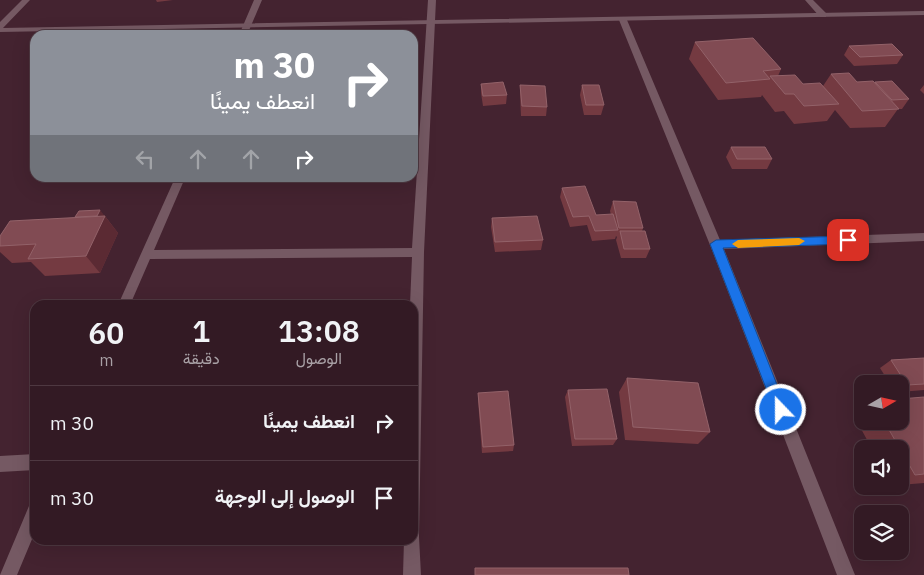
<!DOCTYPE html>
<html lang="ar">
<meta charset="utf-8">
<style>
:root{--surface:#331a24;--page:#3b232c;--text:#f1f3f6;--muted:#a9a1a6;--line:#4e3841}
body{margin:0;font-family:"IBM Plex Sans",Vazirmatn,sans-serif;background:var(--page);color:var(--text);direction:rtl;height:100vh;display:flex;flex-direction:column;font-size:19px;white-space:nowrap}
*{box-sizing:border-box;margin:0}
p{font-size:16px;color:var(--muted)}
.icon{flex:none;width:28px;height:28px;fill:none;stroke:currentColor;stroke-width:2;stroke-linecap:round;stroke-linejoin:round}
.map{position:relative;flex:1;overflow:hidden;direction:ltr}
.panel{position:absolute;left:30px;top:300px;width:388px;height:245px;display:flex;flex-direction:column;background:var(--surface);border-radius:15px;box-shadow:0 5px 20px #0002,0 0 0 1px var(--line);direction:rtl}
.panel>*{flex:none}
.banner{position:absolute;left:30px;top:30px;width:388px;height:152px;border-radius:15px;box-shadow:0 5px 20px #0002,0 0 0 1px var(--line);direction:rtl;background:#8c9099;color:#fff;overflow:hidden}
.needle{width:32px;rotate:81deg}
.tools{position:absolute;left:854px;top:375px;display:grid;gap:10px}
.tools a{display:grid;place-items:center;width:55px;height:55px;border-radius:10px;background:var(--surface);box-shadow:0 5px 20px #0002,0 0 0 1px var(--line);font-size:25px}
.pin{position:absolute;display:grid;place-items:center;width:42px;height:42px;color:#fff;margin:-21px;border-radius:10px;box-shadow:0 2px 8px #0006}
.me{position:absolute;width:55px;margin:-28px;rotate:338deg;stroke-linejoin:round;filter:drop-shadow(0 0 4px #0008)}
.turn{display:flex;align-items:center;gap:18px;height:105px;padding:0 20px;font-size:22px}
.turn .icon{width:65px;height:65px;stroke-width:2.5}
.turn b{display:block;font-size:35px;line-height:42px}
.lanes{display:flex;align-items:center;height:48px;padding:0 20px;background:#0003;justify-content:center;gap:25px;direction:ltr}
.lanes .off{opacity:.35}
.eta{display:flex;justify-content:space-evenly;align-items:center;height:85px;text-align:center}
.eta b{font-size:30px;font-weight:600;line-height:35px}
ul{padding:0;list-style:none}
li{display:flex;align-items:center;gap:15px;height:75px;padding:0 20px;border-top:1px solid var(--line)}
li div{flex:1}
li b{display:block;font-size:19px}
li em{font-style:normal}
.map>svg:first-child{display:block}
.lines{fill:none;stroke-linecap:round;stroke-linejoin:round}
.minor{fill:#755963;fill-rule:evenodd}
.tertiary{fill:#755963;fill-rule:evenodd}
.wall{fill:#743a41}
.shaded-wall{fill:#5b2a33}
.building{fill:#814b53;stroke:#936269}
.route{fill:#1a73e8;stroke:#114b97}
.slow{fill:#f59e0b}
</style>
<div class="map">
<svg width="924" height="575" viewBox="0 0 924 575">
<rect width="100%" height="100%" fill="#442330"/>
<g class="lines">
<path class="minor" d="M254,0H262L247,35H239Z
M428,0H436L424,252L419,537L421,575H403L404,540H412V305H410L412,257L150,259L130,305H118L175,178H185L154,250L412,248Z
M805,0H813L826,13V17H820Z
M620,18L627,20L720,240L924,233V241L724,249L855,575H837L710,245L619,20Z
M35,454V470L0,472V456Z
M35,504V532L17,575H0L29,506Z"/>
<path class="tertiary" d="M22,0H30L3,28L924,11V15L0,32V22Z"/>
</g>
<path class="wall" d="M156,0H173L157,2Z
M695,42L781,69L778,76L803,84L823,86L831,74L857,82L874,83L875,82L909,99L902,109H898L885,127L850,128L835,110L827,121L794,124L784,111L775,112L762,95L761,97L718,100L689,59Z
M849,46L903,55L897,64L854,66L844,55Z
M481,84L507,95L506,104L483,106L481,93Z
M520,85L547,107L546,116H521L520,95Z
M582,85L604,105L601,115H584L580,95Z
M924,85V94L920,90Z
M731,147L772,159L767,169H732L726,157Z
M562,188L596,215H611L610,211L613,201L643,228L642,231L650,249L646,258H621L616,240L617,237L616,236L615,239L592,241L587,225L570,227L560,197Z
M105,216L118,233L100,273L45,276L31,262L12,263L0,252V236Z
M492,218L543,240L541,250L495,252L491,227Z
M924,358V390L900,392V384H890L880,368L891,360Z
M627,378L710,432L698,444L625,440L619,392Z
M568,390L617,439L613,445L572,446L565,397Z
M478,393L514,445L513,451L482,453L478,400Z
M924,397V483L900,485V449H872L853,414L862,408V421H900Z"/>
<path class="shaded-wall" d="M100,210L118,233L100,273L86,256L93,223Z"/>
<path class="building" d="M753,38L781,69L763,71L770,79L726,83L695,42Z
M892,44L903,55L860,57L849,46Z
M849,73L857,82L873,81L899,109L862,111L831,74Z
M795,75L803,84L820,83L839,104L804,106L794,94H785L770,76Z
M892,81L909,99L892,100L875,82Z
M503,82L507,95L483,96L481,84Z
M520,85L545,86L547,107L522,106Z
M582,85H599L604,105H586Z
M731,147H765L772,159H737Z
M585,186L596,215L613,214L618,230L595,231L589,216L573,217L562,188Z
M613,201L636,202L643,228H619Z
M100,210L97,216L75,217L79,211Z
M105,216L86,256L28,259L36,244L0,246V236L10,221Z
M537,216L543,240L495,242L492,218Z
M620,231H645L650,249H624Z
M924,358V384L907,385L891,360Z
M627,378L698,383L710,432L633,427Z
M607,389L617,439H575L568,390Z
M508,391L514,445L483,447L478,393Z
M924,397V474L915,475L884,421H900V399Z
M475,568H628L629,575H475Z"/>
<path class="route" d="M848,236L854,240L848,244L723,248L787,410L785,414L781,416L776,414L710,244L716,240Z"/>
<path class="slow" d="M799,238L805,241L799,245L738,248L732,244L738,240Z"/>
</svg>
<div class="tools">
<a><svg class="needle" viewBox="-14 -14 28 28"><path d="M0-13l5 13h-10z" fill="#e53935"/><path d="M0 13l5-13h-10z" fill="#a9a1a6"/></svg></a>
<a><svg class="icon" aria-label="sound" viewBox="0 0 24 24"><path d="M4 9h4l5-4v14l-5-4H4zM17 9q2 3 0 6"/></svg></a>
<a><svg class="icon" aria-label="layers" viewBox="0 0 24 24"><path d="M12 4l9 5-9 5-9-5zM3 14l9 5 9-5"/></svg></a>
</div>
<div class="pin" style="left:848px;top:240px;background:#d93025"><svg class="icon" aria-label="arrive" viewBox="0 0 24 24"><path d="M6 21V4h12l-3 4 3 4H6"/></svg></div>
<svg class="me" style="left:781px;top:410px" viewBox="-20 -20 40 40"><circle r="17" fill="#1a73e8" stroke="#fff" stroke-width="3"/><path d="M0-11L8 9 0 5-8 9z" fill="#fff"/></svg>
<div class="banner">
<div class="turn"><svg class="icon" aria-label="right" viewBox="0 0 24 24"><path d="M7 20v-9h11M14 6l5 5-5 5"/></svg><div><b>30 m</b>انعطف يمينًا</div></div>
<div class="lanes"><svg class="icon off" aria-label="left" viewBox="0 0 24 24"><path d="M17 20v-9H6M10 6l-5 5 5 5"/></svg><svg class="icon off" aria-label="ahead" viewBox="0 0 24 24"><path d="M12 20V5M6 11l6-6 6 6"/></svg><svg class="icon off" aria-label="ahead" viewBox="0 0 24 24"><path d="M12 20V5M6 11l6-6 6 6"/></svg><svg class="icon" aria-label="right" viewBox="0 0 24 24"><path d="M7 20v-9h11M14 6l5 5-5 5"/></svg></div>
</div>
<section class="panel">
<div class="eta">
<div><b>13:08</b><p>الوصول</p></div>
<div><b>1</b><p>دقيقة</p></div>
<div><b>60</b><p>m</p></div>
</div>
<ul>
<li><svg class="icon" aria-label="right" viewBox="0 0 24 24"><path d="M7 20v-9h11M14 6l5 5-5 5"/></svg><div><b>انعطف يمينًا</b></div><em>30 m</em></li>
<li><svg class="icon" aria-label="arrive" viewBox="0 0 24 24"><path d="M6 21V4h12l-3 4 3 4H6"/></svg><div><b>الوصول إلى الوجهة</b></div><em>30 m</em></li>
</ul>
</section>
</div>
